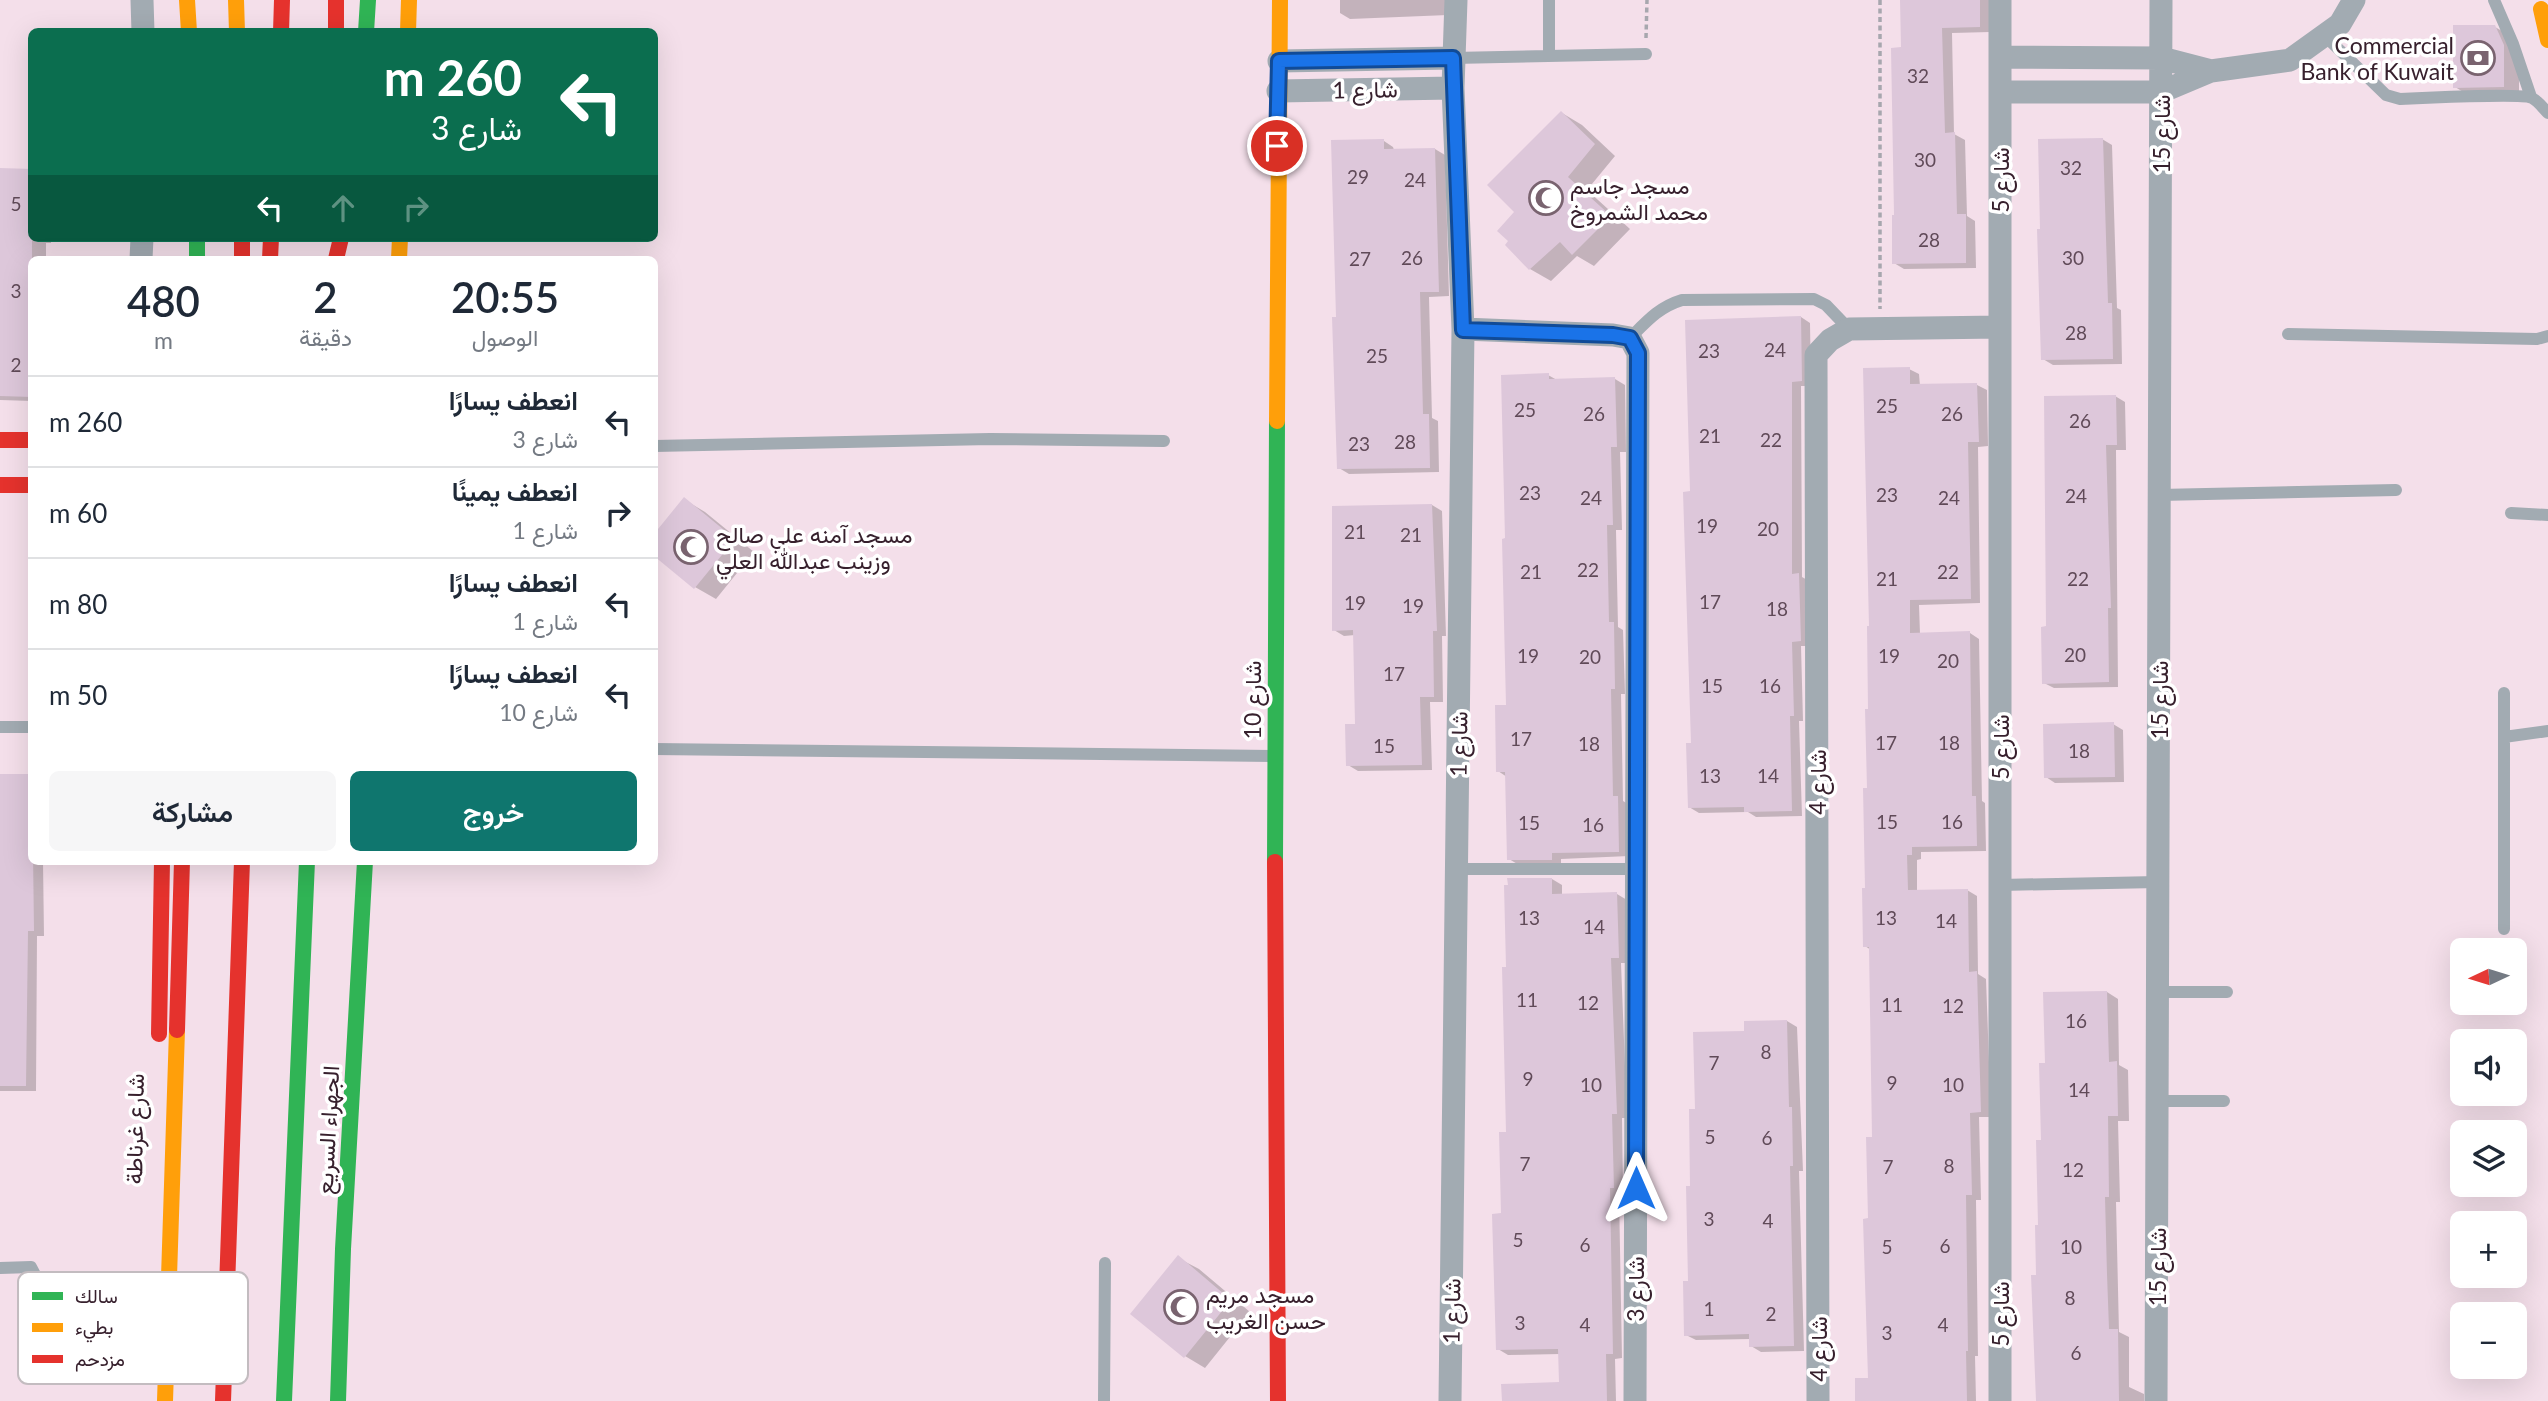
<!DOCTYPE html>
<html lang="ar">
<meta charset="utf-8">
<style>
:root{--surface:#fff;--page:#f6f6f7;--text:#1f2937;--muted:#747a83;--line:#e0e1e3;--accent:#0f766e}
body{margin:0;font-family:Lato,Vazirmatn,sans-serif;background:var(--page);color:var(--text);direction:rtl;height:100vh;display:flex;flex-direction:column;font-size:26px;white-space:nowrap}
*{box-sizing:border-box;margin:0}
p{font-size:23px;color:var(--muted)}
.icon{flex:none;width:38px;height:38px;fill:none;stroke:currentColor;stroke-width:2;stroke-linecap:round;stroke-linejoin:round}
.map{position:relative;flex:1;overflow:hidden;direction:ltr}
.sheet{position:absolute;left:28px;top:256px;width:630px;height:609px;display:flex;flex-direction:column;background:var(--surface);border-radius:10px;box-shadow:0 7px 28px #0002;direction:rtl}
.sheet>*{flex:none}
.hud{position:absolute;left:28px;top:28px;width:630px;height:214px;border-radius:10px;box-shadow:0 7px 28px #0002;direction:rtl;background:#0b6e4f;color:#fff;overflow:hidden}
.needle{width:46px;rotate:266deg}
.fabs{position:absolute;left:2450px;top:938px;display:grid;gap:14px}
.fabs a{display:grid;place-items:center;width:77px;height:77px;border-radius:10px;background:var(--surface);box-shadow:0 7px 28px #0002;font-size:35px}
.pin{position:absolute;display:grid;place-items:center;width:60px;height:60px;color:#fff;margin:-30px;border:4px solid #fff;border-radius:50%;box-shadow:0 2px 7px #0007}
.me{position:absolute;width:77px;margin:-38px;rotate:0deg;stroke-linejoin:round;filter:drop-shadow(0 0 5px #0008)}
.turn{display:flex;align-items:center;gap:24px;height:147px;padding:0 21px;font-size:32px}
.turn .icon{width:91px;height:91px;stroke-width:2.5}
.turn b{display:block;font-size:49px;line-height:60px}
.lanes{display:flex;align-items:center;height:66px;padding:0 21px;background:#0003;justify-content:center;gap:35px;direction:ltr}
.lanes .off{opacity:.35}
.eta{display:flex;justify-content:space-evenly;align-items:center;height:119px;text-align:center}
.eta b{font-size:42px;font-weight:600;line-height:49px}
.action{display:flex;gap:14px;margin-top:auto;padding:14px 21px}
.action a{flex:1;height:80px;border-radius:10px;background:var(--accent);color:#fff;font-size:28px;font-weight:600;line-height:80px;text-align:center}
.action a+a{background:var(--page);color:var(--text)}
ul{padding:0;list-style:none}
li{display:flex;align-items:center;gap:21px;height:91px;padding:0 21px;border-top:2px solid var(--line)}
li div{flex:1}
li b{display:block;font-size:26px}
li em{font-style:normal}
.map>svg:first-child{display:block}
.shadow{fill:#0003}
.building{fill:#ddc7da}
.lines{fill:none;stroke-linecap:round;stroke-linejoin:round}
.path{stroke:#a7a7ae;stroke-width:3.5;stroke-dasharray:5 3.5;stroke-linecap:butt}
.lane{stroke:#a2abb2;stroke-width:12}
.street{stroke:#a2abb2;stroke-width:23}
.fast{stroke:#30b455;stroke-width:16}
.slow{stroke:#ff9f0a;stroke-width:16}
.jam{stroke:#e5322d;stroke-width:16}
.route-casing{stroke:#114b97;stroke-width:18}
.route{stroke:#1a73e8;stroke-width:12}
.labels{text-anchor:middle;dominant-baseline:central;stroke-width:7;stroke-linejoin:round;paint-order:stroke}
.number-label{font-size:19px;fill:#604a58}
.poi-label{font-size:23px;fill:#37202d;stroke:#fff;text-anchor:start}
.street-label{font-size:23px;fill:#37202d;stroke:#fff}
.key{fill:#fff;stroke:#c3bcc0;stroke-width:2}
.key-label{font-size:19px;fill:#37202d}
</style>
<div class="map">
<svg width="2548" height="1401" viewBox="0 0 2548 1401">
<rect width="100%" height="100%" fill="#f4dfea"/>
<path class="shadow" d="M1340,0H1448V15L1350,19L1340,13Z
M1902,0H1989L1990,32L1952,33L1954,134L1965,140L1967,216L1975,221L1976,268L1904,269L1894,263L1903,49Z
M2495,27L2511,36L2519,54V95L2470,96L2455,87Z
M1562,113L1582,125L1615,156L1587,190L1630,229L1594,266L1577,256L1551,281L1530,269L1508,245L1517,212Z
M2102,139L2112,145L2117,308L2121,310L2122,364L2053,365L2043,359Z
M1384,141L1393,147L1394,150L1435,149L1445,155L1449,296L1429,297L1432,418L1438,421L1439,472L1349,474L1339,468L1338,318Z
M0,170L32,238H51V243H46V259H32V401L0,400Z
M1801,317L1810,323L1811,386H1801L1802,577L1809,581L1810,646H1801L1803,721H1799L1802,816L1756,817L1748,812L1699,813L1689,807L1693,745L1692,493Z
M1909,369L1919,374L1920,386L1977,385L1987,390L1988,446L1978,447L1980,603L1919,605L1920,634L1970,633L1979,639L1982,801L1985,803L1986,851L1921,852V859L1917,860V891L1967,890L1977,896L1978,974L1986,979L1991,1117H1979L1981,1200H1976L1978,1356H1975L1976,1401H1857L1870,1380V1220L1874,1138L1871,950L1865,946L1870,628Z
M1548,375L1557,380L1615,379L1625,385L1626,452H1620L1622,530H1616L1618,627L1623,630L1625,694H1621L1623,801L1628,804L1629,856L1561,859V865H1519L1509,859L1507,777L1498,771L1508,706L1507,540Z
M2115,396L2125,402L2126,450H2116L2118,687L2054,688L2044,683L2048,628Z
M685,500L705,512L754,552L716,599L695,587Z
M1432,505L1442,511L1446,636H1442L1443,702H1430L1432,770L1358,771L1348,765L1356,726L1355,635L1344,636L1334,630Z
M2113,724L2123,730L2124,782L2055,783L2046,777Z
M0,776L32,861H43L44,936H37L36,1091H0Z
M1552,879L1562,885V896L1617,894L1627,900L1628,963H1621L1627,1118H1622L1623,1193H1619L1622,1358L1615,1359L1616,1401H1503L1560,1384V1354L1508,1355L1498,1349L1508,1134V969Z
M2107,992L2118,999L2119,1065L2128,1070L2129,1121H2118L2120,1202H2116L2119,1332L2129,1337V1387L2144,1394V1401H2036L2038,1277L2046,1065Z
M1787,1021L1797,1027L1803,1171H1799L1804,1351L1761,1352L1751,1346V1339L1696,1340L1686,1335L1696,1111L1746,1032Z
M1178,1258L1199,1269L1250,1312L1205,1368L1185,1356Z"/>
<path class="building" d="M1900,0H1980V27L1942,28L1945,133L1955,132L1957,214H1966V263L1892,264V215H1894L1891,48L1901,47Z
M2453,25H2495L2504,45V87L2453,88Z
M1561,111L1595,144L1568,177L1611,216L1572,255L1560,242L1529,270L1505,245L1508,241L1497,231L1514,212L1487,185Z
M2103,138L2108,303H2112L2113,359L2041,360L2037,229H2040L2038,139Z
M1384,139V149L1435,148L1439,292H1420L1423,414H1429L1430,468L1337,469L1332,317H1336L1331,140Z
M0,168L32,169V397L0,396Z
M1801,316L1802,381L1792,382V574L1799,573L1801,641L1792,642L1794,716H1790L1792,811L1744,812V807L1688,808L1686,743H1691L1683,492L1690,491L1685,320Z
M1910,367V384L1977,383L1979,442H1968L1971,599L1910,600V633L1970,631L1972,796H1976L1977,846L1912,847V855H1907L1908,890L1968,889L1969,972L1977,971L1981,1112L1970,1113L1972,1195H1966L1968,1351H1966L1967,1401H1855V1378H1868L1863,1219L1868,1218L1866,1137H1872L1869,947H1863L1862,888H1865L1863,788H1867L1865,709H1868L1867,626H1869L1863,368Z
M1549,373V379L1615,377L1617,447H1611L1613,525H1607L1609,622H1614L1615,689H1611L1613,796H1618L1619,852L1552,853V860H1507L1505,772H1496L1495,705H1506L1502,539L1505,538L1501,375Z
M2116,395L2117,445H2106L2111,608H2108L2109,682L2042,684L2041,627L2046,626L2044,396Z
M684,497L735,539L694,589L654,556V534Z
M1432,504L1437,631H1433L1434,697H1420L1422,765L1346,766L1345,724H1355L1353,630L1332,631V506Z
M2114,722L2115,777L2044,778L2043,724Z
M0,774H32L34,931H28L26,1086H0Z
M1507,878H1552V894L1617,892L1619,958H1611L1617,1114H1612L1614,1188H1610L1613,1354H1606L1607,1401H1502L1501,1384L1559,1382L1558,1349L1496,1350L1492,1214L1501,1213L1499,1132H1506L1502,967H1506L1504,885H1508Z
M2107,991L2109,1062L2117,1061L2118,1116H2108L2109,1197H2105L2107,1274L2109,1329H2118L2119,1401H2036L2031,1275H2036L2035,1225H2038L2036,1140H2041L2039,1063H2045L2043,992Z
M1787,1020L1789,1107H1792L1793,1166H1790L1794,1346L1749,1347V1334L1684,1336L1683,1281H1688L1686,1186H1690L1689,1109H1695L1693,1032L1744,1031V1021Z
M1178,1255L1231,1300L1184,1358L1130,1314Z"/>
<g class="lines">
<path class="path" d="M1880,0V309
M1646,38L1647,0"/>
<path class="lane" d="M1549,0V55
M2494,0L2513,44L2531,97
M2324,35L2386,95L2400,99C2418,98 2523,93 2532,98C2538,101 2543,108 2548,113
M1453,58L1646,54
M2288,334L2537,339L2548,336
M1630,338C1647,321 1659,307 1682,300L1814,299L1826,305L1849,329
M654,446L990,439L1164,441
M2159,495L2396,490
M2511,513L2548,515
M2504,693V929
M0,727H32
M2504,737L2548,731
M654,749L1274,756
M1456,869H1636
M2000,885L2158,882
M2158,992H2227
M2157,1101H2224
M0,1268L31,1267L41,1286H153
M1104,1401L1105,1263"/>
<path class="street" d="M142,0L143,32
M2000,57L2161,58L2211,71
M1279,61L1453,58
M1278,91L1453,88
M2001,92H2161L2211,71L2290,60L2340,24L2354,0
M141,259L142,238
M1463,329L1613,335L1630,338L1638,353L1635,1401
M1450,1401L1463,329L1453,88L1456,0
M1818,1401L1816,355L1830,340L1849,329L2000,327
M2000,1401V0
M2156,1401L2161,0"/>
<path class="fast" d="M366,32L368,0
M197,238V259
M1275,862L1277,421
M284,1401L307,861
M338,1401L343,1249L365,861"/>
<path class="slow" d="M187,0L189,32
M236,0L237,32
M2541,9L2548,40
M408,32L409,0
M399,259L400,238
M1277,421L1280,0
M165,1401L177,1030"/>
<path class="jam" d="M336,0V32
M281,32L282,0
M242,238V259
M270,259L271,238
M336,259L341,238
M0,440H32
M0,485H32
M1275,862L1278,1401
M177,1030L182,861
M159,1034L162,861
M223,1401L242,861"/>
</g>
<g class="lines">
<g class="route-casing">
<path id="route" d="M1277,146L1279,61L1453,58L1463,330L1613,335L1630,338L1638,353L1636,1188"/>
</g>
<use href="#route" class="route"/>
</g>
<defs>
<g id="bank-ring" transform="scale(1.75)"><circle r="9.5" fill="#fff" stroke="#79636f" stroke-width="1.5"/><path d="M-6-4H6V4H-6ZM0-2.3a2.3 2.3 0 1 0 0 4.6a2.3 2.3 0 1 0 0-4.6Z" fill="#79636f"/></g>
<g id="mosque-ring" transform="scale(1.75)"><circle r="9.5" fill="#fff" stroke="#79636f" stroke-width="1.5"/><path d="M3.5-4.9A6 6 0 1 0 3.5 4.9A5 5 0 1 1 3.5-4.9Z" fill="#79636f"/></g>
</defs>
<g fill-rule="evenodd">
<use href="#bank-ring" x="2478" y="58"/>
<use href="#mosque-ring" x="1546" y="198"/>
<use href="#mosque-ring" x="691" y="547"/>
<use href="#mosque-ring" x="1181" y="1307"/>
</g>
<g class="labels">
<g class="number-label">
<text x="1918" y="75">32</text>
<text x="1925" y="159">30</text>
<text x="2071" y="167">32</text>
<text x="1358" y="176">29</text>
<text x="1415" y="179">24</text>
<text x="16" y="203">5</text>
<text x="1929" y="239">28</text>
<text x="1412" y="257">26</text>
<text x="2073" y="257">30</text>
<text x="1360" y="258">27</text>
<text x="16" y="290">3</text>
<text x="2076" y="332">28</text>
<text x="1775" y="349">24</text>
<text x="1709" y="350">23</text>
<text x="1377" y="355">25</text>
<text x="16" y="364">2</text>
<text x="1887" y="405">25</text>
<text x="1525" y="409">25</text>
<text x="1594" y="413">26</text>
<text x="1952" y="413">26</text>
<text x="2080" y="420">26</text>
<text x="1710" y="435">21</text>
<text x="1771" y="439">22</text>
<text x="1405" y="441">28</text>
<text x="1359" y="443">23</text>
<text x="1530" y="492">23</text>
<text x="1887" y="494">23</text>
<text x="2076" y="495">24</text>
<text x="1591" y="497">24</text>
<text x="1949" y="497">24</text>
<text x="1707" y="525">19</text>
<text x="1768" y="528">20</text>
<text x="1355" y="531">21</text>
<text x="1411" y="534">21</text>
<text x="1588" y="569">22</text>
<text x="1531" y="571">21</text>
<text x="1948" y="571">22</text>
<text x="1887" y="578">21</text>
<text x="2078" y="578">22</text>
<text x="1710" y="601">17</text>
<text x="1355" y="602">19</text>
<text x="1413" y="605">19</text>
<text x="1777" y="608">18</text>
<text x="2075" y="654">20</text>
<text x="1528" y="655">19</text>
<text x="1889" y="655">19</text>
<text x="1590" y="656">20</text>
<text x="1948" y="660">20</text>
<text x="1394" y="673">17</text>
<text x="1712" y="685">15</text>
<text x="1770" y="685">16</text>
<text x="1521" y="738">17</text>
<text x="1886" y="742">17</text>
<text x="1949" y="742">18</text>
<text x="1589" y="743">18</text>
<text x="1384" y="745">15</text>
<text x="2079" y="750">18</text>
<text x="1710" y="775">13</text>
<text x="1768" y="775">14</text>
<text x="1887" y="821">15</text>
<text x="1952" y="821">16</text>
<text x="1529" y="822">15</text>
<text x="1593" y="824">16</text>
<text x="1529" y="917">13</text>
<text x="1886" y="917">13</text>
<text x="1946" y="920">14</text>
<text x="1594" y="926">14</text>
<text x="1527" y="999">11</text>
<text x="1588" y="1002">12</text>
<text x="1892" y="1004">11</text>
<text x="1953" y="1005">12</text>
<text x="2076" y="1020">16</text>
<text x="1766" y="1051">8</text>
<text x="1714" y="1062">7</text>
<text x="1528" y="1078">9</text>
<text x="1892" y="1082">9</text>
<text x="1591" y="1084">10</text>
<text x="1953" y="1084">10</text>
<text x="2079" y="1089">14</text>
<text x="1710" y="1136">5</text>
<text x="1767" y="1137">6</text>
<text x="1525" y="1163">7</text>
<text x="1949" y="1165">8</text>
<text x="1888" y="1166">7</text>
<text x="2073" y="1169">12</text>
<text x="1709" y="1218">3</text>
<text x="1768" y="1220">4</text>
<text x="1518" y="1239">5</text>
<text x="1585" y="1244">6</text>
<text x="1945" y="1245">6</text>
<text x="1887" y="1246">5</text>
<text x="2071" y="1246">10</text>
<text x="2070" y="1297">8</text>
<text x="1709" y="1308">1</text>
<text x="1771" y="1313">2</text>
<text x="1520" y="1322">3</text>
<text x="1585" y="1324">4</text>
<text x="1943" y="1324">4</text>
<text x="1887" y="1332">3</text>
<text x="2076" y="1352">6</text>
</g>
<g class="poi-label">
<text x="2454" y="45" text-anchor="end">Commercial<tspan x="2454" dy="26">Bank of Kuwait</tspan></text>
<text x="1570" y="185">مسجد جاسم<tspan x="1570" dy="26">محمد الشمروخ</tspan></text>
<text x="716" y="534">مسجد آمنه علي صالح<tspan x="716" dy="26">وزينب عبدالله العلي</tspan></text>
<text x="1206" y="1294">مسجد مريم<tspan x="1206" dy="26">حسن الغريب</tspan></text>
</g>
<g class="street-label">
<text transform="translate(1365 89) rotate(-1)">شارع 1</text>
<text transform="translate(2161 134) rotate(-90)">شارع 15</text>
<text transform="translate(2000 180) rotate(-90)">شارع 5</text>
<text transform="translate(1252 700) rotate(-90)">شارع 10</text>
<text transform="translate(2159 700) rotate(-90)">شارع 15</text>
<text transform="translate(1458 744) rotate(-89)">شارع 1</text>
<text transform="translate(2000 747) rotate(-90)">شارع 5</text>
<text transform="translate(1817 782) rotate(-90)">شارع 4</text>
<text transform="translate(134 1129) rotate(-89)">شارع غرناطة</text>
<text transform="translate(327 1130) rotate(-87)">الجهراء السريع</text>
<text transform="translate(2157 1267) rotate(-90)">شارع 15</text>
<text transform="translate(1635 1289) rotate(-90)">شارع 3</text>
<text transform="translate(1451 1311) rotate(-89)">شارع 1</text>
<text transform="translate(2000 1314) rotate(-90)">شارع 5</text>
<text transform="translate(1818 1349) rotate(-90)">شارع 4</text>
</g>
</g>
<rect x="18" y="1272" width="230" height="112" rx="10" class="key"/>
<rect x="32" y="1292" width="31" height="8" fill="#30b455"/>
<rect x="32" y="1323" width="31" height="9" fill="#ff9f0a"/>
<rect x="32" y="1355" width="31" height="8" fill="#e5322d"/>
<g class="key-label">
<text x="75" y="1303">سالك</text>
<text x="75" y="1334">بطيء</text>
<text x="75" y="1366">مزدحم</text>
</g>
</svg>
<div class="fabs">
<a><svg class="needle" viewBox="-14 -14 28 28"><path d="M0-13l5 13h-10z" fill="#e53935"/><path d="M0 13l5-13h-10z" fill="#747a83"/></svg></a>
<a><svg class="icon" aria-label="sound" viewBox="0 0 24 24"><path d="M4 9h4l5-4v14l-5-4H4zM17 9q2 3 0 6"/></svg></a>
<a><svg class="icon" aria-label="layers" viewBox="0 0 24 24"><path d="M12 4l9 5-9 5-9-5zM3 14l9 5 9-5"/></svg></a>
<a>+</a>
<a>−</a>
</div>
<div class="pin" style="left:1277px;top:146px;background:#d93025"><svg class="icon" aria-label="arrive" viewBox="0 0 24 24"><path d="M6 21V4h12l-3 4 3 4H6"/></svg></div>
<svg class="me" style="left:1636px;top:1188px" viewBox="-20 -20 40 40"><path d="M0-17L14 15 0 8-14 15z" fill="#1a73e8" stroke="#fff" stroke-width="4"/></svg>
<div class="hud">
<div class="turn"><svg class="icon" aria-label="left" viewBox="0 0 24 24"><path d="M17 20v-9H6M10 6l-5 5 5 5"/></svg><div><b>260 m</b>شارع 3</div></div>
<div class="lanes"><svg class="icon" aria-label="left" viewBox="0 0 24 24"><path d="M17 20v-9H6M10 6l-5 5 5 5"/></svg><svg class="icon off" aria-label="ahead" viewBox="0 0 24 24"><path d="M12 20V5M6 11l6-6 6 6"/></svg><svg class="icon off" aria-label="right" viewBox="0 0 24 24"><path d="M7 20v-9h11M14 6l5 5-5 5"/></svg></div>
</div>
<section class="sheet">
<div class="eta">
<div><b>20:55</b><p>الوصول</p></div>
<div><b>2</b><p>دقيقة</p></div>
<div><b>480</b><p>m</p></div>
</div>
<ul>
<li><svg class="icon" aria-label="left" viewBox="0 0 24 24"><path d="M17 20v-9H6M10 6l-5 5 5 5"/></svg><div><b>انعطف يسارًا</b><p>شارع 3</p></div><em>260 m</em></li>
<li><svg class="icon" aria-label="right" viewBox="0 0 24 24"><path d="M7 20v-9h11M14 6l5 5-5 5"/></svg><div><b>انعطف يمينًا</b><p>شارع 1</p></div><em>60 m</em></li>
<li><svg class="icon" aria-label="left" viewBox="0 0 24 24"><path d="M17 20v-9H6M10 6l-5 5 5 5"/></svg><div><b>انعطف يسارًا</b><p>شارع 1</p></div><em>80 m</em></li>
<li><svg class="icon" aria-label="left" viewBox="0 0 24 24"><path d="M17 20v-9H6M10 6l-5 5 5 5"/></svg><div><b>انعطف يسارًا</b><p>شارع 10</p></div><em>50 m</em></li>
</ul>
<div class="action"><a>خروج</a><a>مشاركة</a></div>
</section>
</div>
